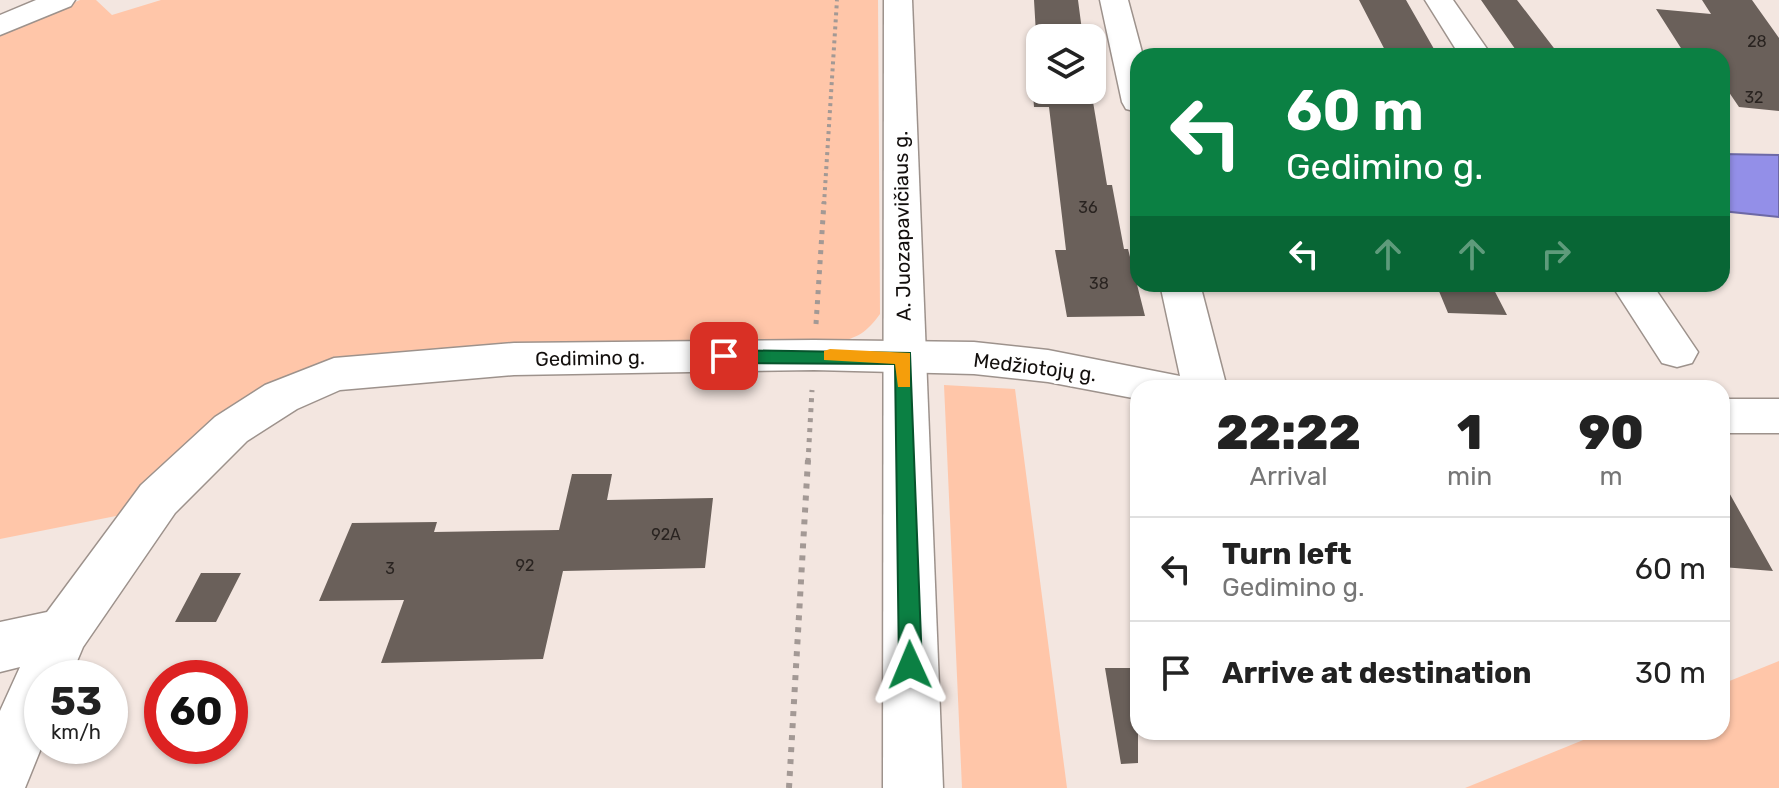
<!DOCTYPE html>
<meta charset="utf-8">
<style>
:root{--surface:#fff;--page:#f2f2f2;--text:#222;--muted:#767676;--line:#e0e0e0}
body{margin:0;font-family:Rubik,sans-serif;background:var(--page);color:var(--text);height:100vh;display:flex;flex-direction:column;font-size:30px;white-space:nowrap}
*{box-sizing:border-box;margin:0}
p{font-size:26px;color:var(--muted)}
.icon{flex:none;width:44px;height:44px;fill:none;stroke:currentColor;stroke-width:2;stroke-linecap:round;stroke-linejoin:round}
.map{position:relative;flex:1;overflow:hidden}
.drawer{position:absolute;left:1130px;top:380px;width:600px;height:360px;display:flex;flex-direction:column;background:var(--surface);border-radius:24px;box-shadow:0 2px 6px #0004}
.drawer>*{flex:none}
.banner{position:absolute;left:1130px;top:48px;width:600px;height:244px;border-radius:24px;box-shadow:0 2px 6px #0004;background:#0b8043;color:#fff;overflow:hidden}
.controls{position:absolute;left:1026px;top:24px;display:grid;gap:16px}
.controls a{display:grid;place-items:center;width:80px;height:80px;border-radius:16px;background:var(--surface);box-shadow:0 2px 6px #0004;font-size:40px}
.speed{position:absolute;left:24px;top:660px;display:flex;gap:16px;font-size:40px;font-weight:700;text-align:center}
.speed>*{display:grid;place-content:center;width:104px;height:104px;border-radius:50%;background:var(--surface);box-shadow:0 2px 6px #0004;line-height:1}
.speed small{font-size:20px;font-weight:400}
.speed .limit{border:12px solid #d22;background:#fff;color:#111}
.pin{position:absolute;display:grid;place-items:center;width:68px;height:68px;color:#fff;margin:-34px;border-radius:16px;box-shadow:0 4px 12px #0006}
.me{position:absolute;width:88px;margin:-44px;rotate:359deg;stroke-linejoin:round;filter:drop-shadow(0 0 6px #0008)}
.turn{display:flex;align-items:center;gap:28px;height:168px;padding:0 24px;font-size:36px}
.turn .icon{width:104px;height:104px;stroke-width:2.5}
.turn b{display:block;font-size:56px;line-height:68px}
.lanes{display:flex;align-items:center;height:76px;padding:0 24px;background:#0003;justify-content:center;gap:40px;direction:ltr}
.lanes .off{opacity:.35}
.eta{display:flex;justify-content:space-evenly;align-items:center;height:136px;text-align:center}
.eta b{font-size:48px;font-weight:800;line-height:56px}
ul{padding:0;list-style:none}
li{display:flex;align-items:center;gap:24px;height:104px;padding:0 24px;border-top:2px solid var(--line)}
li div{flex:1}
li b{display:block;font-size:30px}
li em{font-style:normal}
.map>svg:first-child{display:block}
.green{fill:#ffc6a9}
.water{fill:#938fe8;stroke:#6d69a6;stroke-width:2}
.building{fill:#6a605a}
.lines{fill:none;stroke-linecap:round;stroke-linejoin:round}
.minor-casing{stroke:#9d928c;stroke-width:3}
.primary-casing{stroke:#9d928c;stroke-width:3}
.path-far2{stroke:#a39995;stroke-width:4;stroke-dasharray:3 4;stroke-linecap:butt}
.path-far1{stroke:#a39995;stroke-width:5;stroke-dasharray:4 6;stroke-linecap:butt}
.path{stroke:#a39995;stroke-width:6;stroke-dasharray:5 7;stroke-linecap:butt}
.minor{fill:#fff;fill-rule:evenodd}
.primary{fill:#fff;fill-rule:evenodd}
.route{fill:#0b8043;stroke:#07532c;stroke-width:2}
.slow{fill:#f59e0b}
.labels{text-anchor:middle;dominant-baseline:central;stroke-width:7;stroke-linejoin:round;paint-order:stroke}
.number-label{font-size:16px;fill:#292320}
.street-label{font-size:20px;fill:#130f0d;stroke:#fff}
</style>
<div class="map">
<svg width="1779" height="788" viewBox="0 0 1779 788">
<rect width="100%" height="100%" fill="#f3e6e0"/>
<path class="green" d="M80,0H96L112,15L161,0H878L880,314C867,332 857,339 835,342L567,341L337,360L121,515L0,539V34Z
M944,385L1015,389L1067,788H962Z
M1779,661V788H1465L1603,732H1722V684Z"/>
<path class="water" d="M1722,154L1779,155V217L1722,211Z"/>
<path class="building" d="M1034,0H1078L1083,38H1040V90H1091L1107,185H1112L1124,249H1128L1145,316L1067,317L1055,250H1066L1049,107H1034L1031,68H1038Z
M1359,0H1406L1438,56H1388Z
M1481,0H1517L1560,56H1520Z
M1702,0H1752L1779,38V111L1739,107L1722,82V56H1686L1656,9L1711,14Z
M1436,284H1491L1507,315L1448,313Z
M572,474H612L607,500L713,498L705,568L563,571L543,659L381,663L404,600L319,601L352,523L437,522L434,532L559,530Z
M1722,480L1773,571L1722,567Z
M201,573H241L216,622H175Z
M1105,668H1138V763L1121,764Z"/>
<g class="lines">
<g class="minor-casing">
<path id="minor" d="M36,0H75L71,6L0,35V15Z
M1100,0H1128L1143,56H1138V112L1126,109L1122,102Z
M1425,0H1453L1492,56H1460Z
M1160,284H1200L1227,388H1138V399L1048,382L974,374L814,370L514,375L340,390L297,409L247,441L175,513L83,647L70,678H42V746L25,788H0V711L20,667L0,672V622L47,612L141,485L215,417L265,385L334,358L514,343L814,340L974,342L1048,350L1180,376Z
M1611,284H1652L1698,352L1692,363L1677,367L1662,363Z
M1722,399H1779V433H1722Z"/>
</g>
<g class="primary-casing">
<path id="primary" d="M884,0H912L943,788H883Z"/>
</g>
<path class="path-far2" d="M824,204L837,0"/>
<path class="path-far1" d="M816,324L824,202
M808,462L812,390"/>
<path class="path" d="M789,788L808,460"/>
<use href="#minor" class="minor"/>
<use href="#primary" class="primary"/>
</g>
<path class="route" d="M724,350L910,353L922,665L918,672L910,676L902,672L899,665L895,364L724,363L715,356Z"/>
<path class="slow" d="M830,349L910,353V387H898L895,364L824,360V351Z"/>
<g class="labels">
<g class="number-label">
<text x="1757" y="41">28</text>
<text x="1754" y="97">32</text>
<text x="1088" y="207">36</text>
<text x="1099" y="283">38</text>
<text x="666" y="534">92A</text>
<text x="525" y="565">92</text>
<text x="390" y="568">3</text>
</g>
<g class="street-label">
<text transform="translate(902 226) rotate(-91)">A. Juozapavičiaus g.</text>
<text transform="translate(590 358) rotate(-1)">Gedimino g.</text>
<text transform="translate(1035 367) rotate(7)">Medžiotojų g.</text>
</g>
</g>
</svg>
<div class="controls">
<a><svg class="icon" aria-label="layers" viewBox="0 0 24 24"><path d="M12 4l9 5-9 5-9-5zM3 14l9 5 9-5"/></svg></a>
</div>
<div class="speed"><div>53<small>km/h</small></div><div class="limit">60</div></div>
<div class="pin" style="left:724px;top:356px;background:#d93025"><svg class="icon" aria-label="arrive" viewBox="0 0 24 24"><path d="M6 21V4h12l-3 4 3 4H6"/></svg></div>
<svg class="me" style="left:910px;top:665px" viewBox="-20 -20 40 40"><path d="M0-17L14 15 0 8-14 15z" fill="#0b8043" stroke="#fff" stroke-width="4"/></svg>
<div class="banner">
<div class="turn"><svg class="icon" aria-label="left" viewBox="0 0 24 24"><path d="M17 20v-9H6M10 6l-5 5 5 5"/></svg><div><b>60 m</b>Gedimino g.</div></div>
<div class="lanes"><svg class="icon" aria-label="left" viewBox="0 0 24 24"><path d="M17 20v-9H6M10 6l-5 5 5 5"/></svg><svg class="icon off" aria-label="ahead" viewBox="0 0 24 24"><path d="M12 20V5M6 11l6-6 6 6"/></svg><svg class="icon off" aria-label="ahead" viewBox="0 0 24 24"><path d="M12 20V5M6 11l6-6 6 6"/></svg><svg class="icon off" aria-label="right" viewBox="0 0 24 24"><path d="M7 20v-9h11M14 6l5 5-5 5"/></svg></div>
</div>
<section class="drawer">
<div class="eta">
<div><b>22:22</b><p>Arrival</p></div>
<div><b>1</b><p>min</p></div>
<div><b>90</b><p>m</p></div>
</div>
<ul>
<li><svg class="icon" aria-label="left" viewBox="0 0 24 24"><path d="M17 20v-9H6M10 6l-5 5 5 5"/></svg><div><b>Turn left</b><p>Gedimino g.</p></div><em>60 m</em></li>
<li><svg class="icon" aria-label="arrive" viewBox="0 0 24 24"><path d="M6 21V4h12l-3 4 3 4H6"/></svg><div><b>Arrive at destination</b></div><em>30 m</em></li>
</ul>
</section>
</div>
